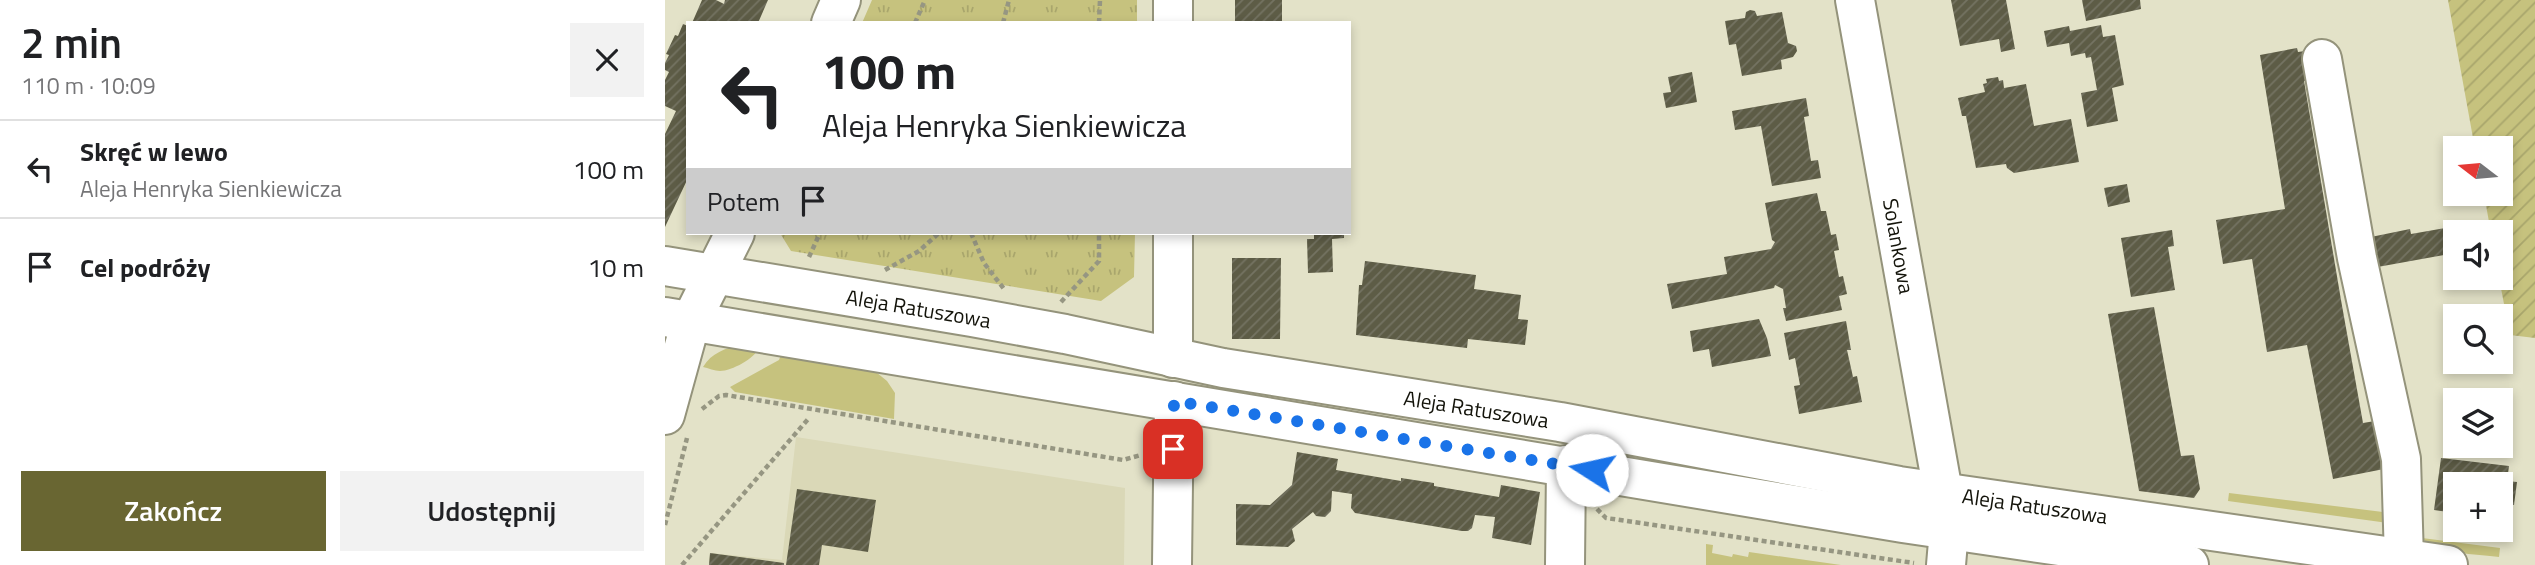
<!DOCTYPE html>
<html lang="pl">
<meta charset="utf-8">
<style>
:root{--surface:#fff;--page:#f2f2f2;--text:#202124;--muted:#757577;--line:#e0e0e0;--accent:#696632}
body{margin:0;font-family:"Titillium Web",sans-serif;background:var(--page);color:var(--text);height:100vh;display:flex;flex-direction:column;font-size:26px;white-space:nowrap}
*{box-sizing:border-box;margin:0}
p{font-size:23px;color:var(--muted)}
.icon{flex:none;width:38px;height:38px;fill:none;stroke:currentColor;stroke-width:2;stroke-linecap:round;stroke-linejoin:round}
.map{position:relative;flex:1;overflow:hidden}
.sheet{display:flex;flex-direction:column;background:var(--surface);width:665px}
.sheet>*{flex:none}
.banner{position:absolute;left:21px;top:21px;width:665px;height:214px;border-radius:0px;box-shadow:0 4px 10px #0003;background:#fff;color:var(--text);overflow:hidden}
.needle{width:46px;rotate:286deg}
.controls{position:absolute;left:1778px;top:136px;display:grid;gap:14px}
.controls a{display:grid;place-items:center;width:70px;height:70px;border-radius:0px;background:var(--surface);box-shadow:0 4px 10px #0003;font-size:35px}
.pin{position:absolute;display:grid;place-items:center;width:60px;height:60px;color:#fff;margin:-30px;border-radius:14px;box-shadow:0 4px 10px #0006}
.me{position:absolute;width:77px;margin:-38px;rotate:280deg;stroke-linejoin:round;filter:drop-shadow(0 0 5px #0008)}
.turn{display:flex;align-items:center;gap:24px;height:147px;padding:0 21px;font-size:32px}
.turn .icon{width:91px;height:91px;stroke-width:2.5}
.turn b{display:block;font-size:49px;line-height:60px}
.then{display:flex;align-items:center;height:66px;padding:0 21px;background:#0003;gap:14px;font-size:26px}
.round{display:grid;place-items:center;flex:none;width:74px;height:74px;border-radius:0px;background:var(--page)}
.summary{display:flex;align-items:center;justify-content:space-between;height:119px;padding:0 21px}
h1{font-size:42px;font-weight:600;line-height:52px}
.cta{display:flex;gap:14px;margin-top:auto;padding:14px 21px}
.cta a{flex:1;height:80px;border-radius:0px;background:var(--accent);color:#fff;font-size:28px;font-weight:600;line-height:80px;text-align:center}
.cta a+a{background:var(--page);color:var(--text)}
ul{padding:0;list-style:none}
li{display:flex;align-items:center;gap:21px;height:98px;padding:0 21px;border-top:2px solid var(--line)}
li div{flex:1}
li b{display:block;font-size:26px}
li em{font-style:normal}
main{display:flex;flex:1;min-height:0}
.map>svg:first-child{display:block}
.built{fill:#dad8b7}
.grass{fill:#c6c27e}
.park{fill:url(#park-tufts)}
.garden{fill:url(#garden-furrows)}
.building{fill:url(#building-hatch)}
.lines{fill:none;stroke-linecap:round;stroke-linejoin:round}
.minor-casing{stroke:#94937b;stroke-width:42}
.path{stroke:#969682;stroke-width:4.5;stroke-dasharray:5 3.5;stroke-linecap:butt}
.minor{stroke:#fff;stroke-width:38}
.route{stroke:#1a73e8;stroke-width:12;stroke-dasharray:0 21.6}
.labels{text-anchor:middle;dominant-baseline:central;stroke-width:7;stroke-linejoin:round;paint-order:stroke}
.street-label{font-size:21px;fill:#13130a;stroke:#e3e2c8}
</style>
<main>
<section class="sheet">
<div class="summary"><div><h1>2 min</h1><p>110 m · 10:09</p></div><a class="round"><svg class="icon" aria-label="close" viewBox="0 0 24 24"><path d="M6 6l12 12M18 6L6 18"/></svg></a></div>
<ul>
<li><svg class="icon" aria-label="left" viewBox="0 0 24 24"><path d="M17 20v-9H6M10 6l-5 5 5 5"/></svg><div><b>Skręć w lewo</b><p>Aleja Henryka Sienkiewicza</p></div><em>100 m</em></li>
<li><svg class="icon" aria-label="arrive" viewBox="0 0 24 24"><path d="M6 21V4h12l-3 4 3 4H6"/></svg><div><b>Cel podróży</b></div><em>10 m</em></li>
</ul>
<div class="cta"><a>Zakończ</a><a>Udostępnij</a></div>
</section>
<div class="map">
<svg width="1870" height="565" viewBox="0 0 1870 565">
<defs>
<pattern id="park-tufts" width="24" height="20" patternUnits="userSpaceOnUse" patternTransform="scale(1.75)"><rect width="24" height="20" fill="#c6c27e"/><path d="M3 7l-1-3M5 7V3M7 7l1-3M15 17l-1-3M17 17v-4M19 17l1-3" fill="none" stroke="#a9a66c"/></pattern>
<pattern id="garden-furrows" width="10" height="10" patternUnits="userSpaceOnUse" patternTransform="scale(1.75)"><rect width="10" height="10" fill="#c6c27e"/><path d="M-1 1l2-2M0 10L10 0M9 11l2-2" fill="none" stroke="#a9a66c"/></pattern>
<pattern id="building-hatch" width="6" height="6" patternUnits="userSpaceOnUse" patternTransform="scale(1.75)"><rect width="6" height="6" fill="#5d5c46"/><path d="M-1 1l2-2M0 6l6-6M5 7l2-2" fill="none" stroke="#747362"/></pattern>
</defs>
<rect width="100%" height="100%" fill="#e3e2c8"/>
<path class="built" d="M131,437L460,488L459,565H44L45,553L117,560Z"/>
<path class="grass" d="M75,345L94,348C90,358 67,371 55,371C50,371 43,368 38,367C46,353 61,348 75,345Z
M117,352L206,368L222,381L230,393L229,419L70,392L65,387L114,360Z
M1564,493L1726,513L1723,523L1563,501Z
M1757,538L1835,548L1834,557C1812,554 1771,554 1757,538Z
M1041,544L1048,545L1047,553L1067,557L1068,554L1083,557L1084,552L1176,565H1041Z"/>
<path class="park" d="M207,0H472V23H197Z
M115,233H470L469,277L436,301L126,251Z"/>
<path class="garden" d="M1783,0H1870V338L1845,335L1834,278L1836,233H1826L1819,194H1836V149H1810Z"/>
<path class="building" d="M37,0H51L59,4L60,0H103L93,23H27Z
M570,0H617V23H570Z
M1286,0H1341L1350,49L1336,52L1334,39L1295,46Z
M1417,0H1475L1476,9L1421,21Z
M1085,10L1090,11L1092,16L1117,12L1123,43L1131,46L1132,51L1128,57L1116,60L1117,69L1077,76L1071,44L1064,45L1060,21L1080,18L1081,12Z
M18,24L23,26V178L0,227V134L11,111L0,106V80L4,72L0,70V63L4,55L1,54L10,35L13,36Z
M1436,25L1438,37L1450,35L1459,85L1447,88L1453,121L1422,127L1416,93L1432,90L1426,57L1421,58L1420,53L1406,56L1404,43L1382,47L1379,31L1404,26L1405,31Z
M1632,48L1633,52L1647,50L1652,79L1639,81L1676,300L1698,423L1710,421L1719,469L1668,479L1642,345L1602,352L1587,259L1558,264L1551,220L1620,209L1595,55Z
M1027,72L1032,102L1001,108L998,93L1006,92L1003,77Z
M1333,77L1334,81L1338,80L1339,88L1361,84L1369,126L1406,119L1414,162L1349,173L1342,168L1341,164L1311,168L1301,116H1297L1293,98L1320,92L1318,84L1322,83L1321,79Z
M1141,98L1144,116L1139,117L1146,161L1153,160L1156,178L1107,186L1096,126L1070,130L1067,111Z
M1462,184L1465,202L1443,207L1439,188Z
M1152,193L1156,211H1161L1166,235L1171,234L1174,250L1169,251L1174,277L1178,276L1182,294L1174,296L1177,310L1121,321L1118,308H1121L1118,289L1110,285L1109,288L1007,309L1002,284L1062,274L1059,257L1106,249L1110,242L1107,240L1100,203Z
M1803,224L1804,233H1790V270L1782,272L1779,255L1707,268L1701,238L1745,229L1746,234Z
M1507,230L1509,246L1503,247L1510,290L1466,297L1456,238Z
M649,233H679V238L667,239L668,272L643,273L642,239H649Z
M567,258H616L615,339H567Z
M700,261L811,275L809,289L856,295L853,319L863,320L860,345L803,339L802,348L691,335L694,285H697Z
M1489,307L1516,456L1529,455L1535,489L1529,498L1474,491L1443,314Z
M1094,319L1102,338L1106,356L1047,367L1044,349L1028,352L1025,331Z
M1181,321L1186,350H1182L1188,377L1192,376L1197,402L1134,414L1129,386L1135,385L1130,358L1124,360L1119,333Z
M632,452L673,459L671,470L736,481V478L769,483V486L834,497L836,485L875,492L866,545L827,538L830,517L810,515L807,528L803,531H797L690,513L686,508L687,494L667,491L666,511L660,517L651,516L648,512L627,529L630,541L623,547L571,545V504L605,505L627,485Z
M1776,458L1844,466L1842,481L1852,482L1849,505L1838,503L1836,509V485H1790V513L1769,510Z
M132,489L211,500L203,552L157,545L154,565H121Z
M45,553L119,563V565H44Z"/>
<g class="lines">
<g class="minor-casing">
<g id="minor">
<path id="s1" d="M1190,0L1278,492"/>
<path d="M166,23L176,0"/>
<path d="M508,23V0"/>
<path d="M1657,59L1692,258L1736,459L1739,559"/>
<path id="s2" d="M0,266L307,317L400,334L558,368L895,422L1234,486L1783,565"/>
<path d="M0,317L1238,523L1524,565"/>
<path d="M508,358V233"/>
<path d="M0,415L26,321L70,233"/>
<path d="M507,565L509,401"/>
<path d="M900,565L901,465"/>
<path d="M1281,565L1284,530"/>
</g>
</g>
<path class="path" d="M250,23L260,0
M338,23L344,0
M434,23L435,0
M306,233L319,263L339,289
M144,257L155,233
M220,270L254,251L274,233
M396,302L434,261V233
M37,409L54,396L61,395L458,460L476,455
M932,509L941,518L1249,563
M0,525L22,438
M17,565L144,418"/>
<use href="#minor" class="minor"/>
</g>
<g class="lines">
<path class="route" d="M508,449L509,401L927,470"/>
</g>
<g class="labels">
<g class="street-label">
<text stroke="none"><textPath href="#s1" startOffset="250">Solankowa</textPath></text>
<text stroke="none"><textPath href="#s2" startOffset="257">Aleja Ratuszowa</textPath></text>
<text stroke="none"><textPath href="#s2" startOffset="824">Aleja Ratuszowa</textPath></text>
<text stroke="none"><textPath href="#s2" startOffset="1391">Aleja Ratuszowa</textPath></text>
</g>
</g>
</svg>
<div class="controls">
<a><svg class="needle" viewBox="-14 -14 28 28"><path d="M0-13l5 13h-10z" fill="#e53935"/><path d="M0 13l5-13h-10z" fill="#757577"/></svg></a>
<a><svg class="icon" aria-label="sound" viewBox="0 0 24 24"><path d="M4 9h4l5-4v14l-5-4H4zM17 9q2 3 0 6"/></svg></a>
<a><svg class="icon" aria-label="search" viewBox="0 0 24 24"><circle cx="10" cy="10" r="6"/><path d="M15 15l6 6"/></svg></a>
<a><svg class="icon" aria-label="layers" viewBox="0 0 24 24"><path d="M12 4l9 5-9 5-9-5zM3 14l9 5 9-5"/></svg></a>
<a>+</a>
</div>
<div class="pin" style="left:508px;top:449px;background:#d93025"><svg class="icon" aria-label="arrive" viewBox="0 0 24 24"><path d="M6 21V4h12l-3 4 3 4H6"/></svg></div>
<svg class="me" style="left:927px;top:470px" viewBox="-20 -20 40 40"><circle r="19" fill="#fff"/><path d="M0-13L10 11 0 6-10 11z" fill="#1a73e8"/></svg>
<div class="banner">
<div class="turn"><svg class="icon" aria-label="left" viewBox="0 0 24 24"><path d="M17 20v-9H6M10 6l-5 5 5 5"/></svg><div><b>100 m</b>Aleja Henryka Sienkiewicza</div></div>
<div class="then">Potem<svg class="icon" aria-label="arrive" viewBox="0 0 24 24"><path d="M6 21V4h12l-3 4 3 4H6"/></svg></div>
</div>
</div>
</main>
